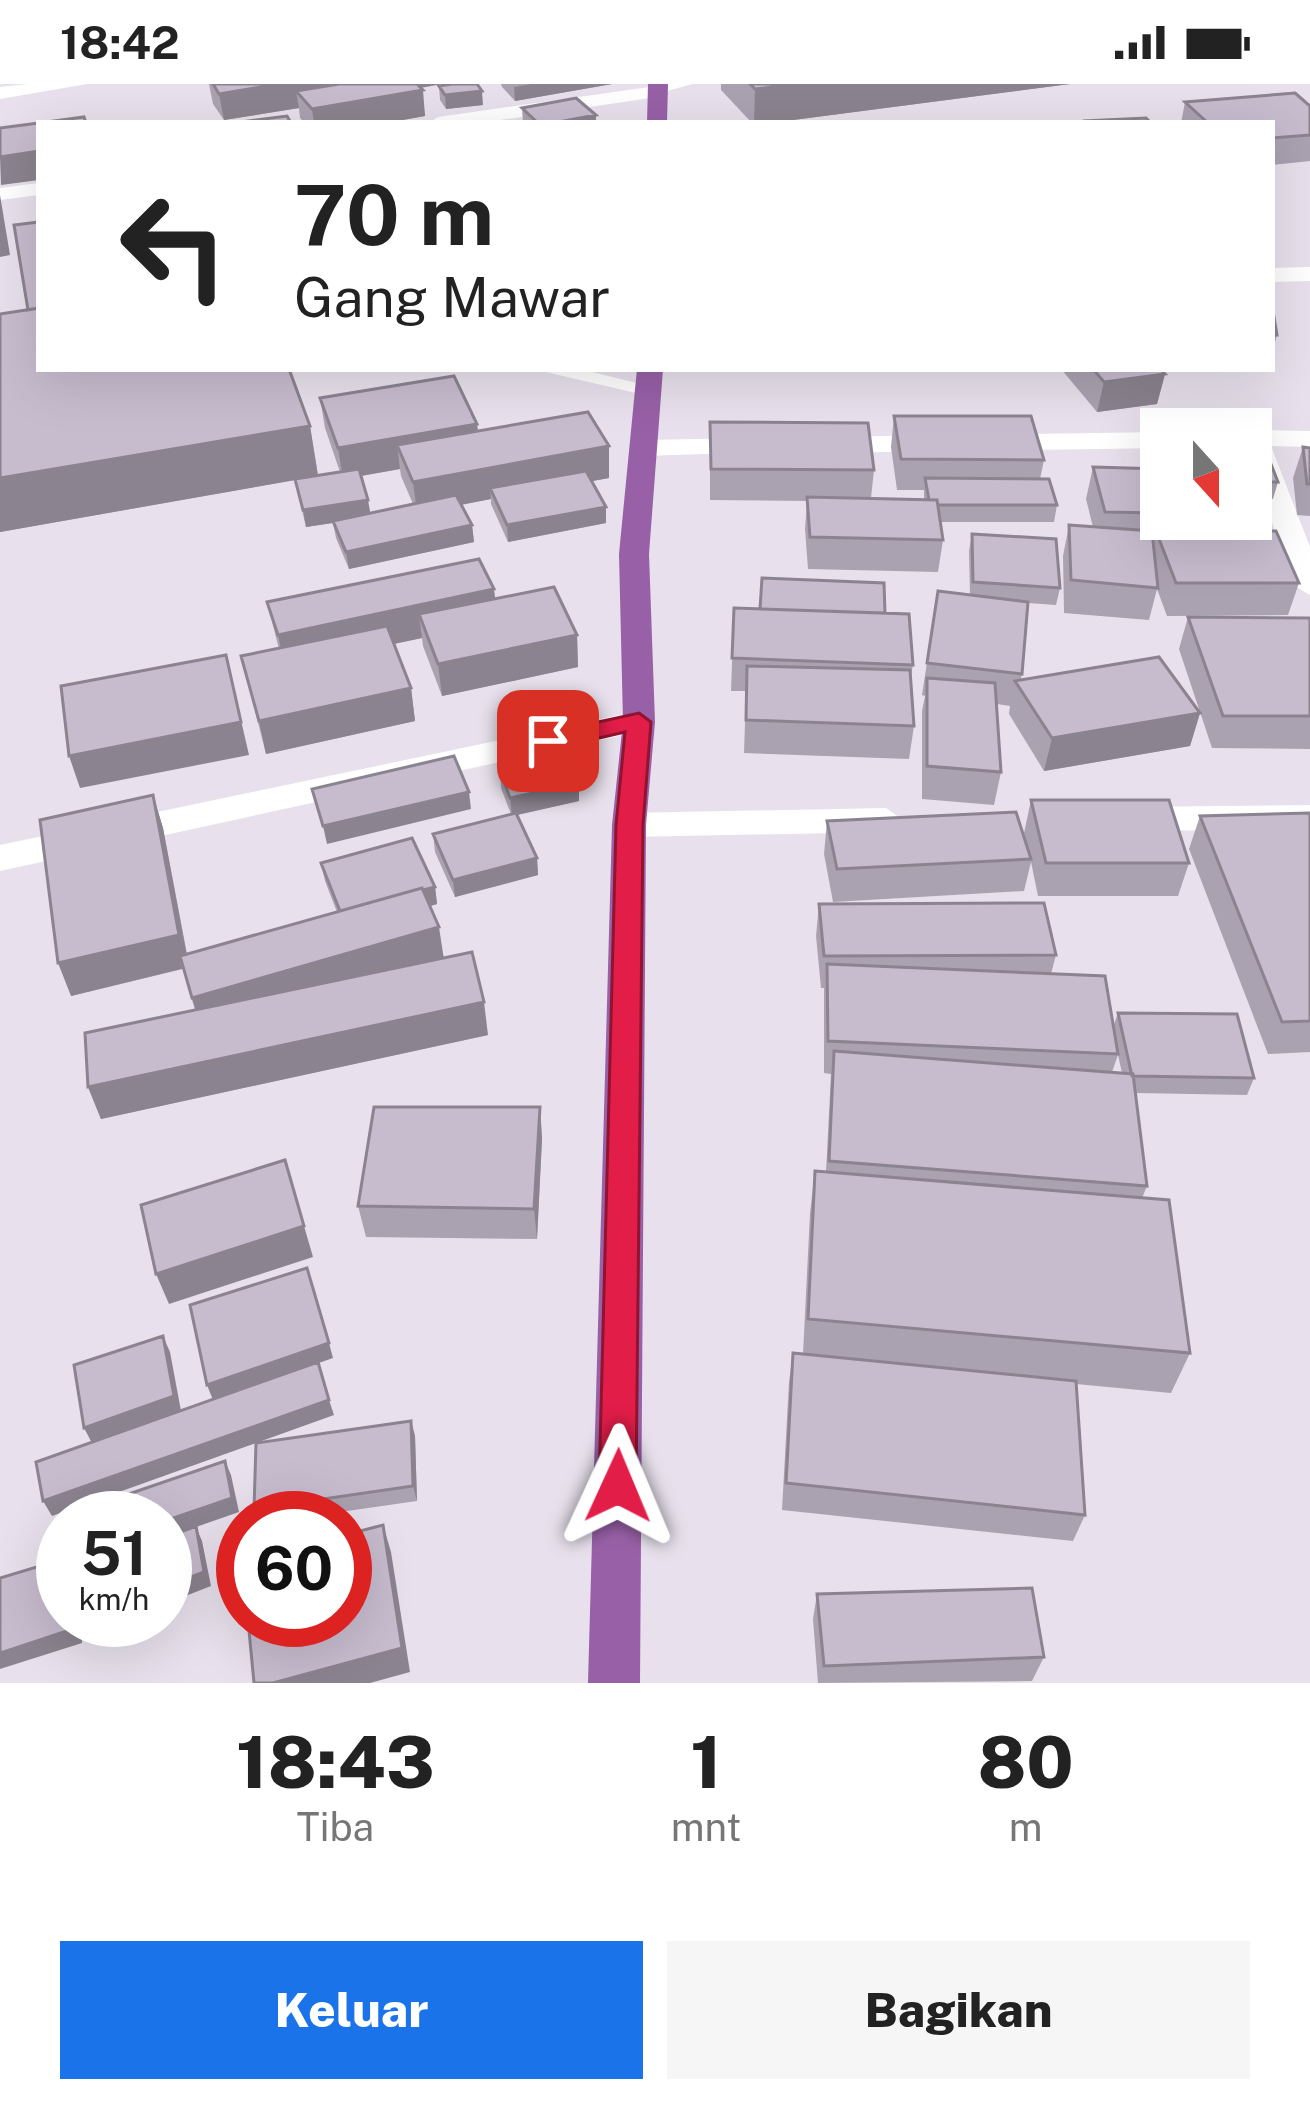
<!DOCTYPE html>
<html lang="id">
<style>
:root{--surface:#fff;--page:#f6f6f6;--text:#222;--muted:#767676;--accent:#1a73e8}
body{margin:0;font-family:"Public Sans",sans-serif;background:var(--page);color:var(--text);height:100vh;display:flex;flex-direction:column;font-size:45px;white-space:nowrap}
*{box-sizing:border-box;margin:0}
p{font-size:39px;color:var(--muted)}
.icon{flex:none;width:66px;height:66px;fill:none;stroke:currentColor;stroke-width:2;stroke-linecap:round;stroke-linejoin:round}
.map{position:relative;height:1599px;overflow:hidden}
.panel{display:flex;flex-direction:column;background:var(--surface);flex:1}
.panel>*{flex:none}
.top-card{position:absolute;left:36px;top:36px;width:1239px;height:252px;border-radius:0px;box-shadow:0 12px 48px #0002;background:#fff;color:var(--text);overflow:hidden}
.needle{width:78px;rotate:159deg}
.fabs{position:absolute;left:1140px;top:324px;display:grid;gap:24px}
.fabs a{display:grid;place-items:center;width:132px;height:132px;border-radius:0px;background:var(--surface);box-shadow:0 12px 48px #0002;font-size:60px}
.speed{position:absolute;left:36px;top:1407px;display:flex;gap:24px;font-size:60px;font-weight:700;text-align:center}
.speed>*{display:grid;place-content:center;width:156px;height:156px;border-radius:50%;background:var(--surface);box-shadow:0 12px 48px #0002;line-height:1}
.speed small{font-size:30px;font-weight:400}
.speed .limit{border:18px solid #d22;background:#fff;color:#111}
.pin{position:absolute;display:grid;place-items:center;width:102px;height:102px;color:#fff;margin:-51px;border-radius:24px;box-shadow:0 6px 18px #0006}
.me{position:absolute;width:132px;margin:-66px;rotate:1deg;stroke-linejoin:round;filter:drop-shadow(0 0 9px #0008)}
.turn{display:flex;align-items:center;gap:42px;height:252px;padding:0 60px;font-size:54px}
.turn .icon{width:156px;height:156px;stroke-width:2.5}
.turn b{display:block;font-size:84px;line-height:102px}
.eta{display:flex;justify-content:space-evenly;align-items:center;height:204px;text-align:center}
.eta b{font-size:72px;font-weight:800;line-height:84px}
.primary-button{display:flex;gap:24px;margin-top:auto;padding:24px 60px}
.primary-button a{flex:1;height:138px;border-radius:0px;background:var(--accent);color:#fff;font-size:48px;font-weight:800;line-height:138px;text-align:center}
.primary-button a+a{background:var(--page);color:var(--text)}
.status{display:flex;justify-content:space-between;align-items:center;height:84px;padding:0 60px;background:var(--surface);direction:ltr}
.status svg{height:33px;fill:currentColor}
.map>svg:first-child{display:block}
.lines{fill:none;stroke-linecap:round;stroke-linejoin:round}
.lane{fill:#fff;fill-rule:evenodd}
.street{fill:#fff;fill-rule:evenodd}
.secondary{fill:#fff;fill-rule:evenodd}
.primary{fill:#9860a7;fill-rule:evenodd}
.wall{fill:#aba2b1;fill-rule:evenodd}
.shaded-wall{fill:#8b8490}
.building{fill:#c7bcce;stroke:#8b8490;stroke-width:3}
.route{fill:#e11d48;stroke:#92132f;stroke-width:3}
</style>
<div class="status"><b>18:42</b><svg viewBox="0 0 49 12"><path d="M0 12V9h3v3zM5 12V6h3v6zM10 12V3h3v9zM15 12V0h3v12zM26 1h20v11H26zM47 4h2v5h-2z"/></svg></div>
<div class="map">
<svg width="1310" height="1599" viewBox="0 0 1310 1599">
<rect width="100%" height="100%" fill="#e8e1ed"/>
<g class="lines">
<path class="lane" d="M533,285H580L661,305L649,312Z"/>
<path class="street" d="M28,0H87L0,15V3Z
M657,2L667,8L664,12L480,39H428L438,33Z
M39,99V111L0,116V104Z
M1310,183V197L1272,198V184Z
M1251,346L1310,347V363L1271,362L1310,463V511L1295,502L1251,381Z
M1161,348V364L823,369L810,361L823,353Z
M755,354L764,356V368L643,372L630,364L643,356Z
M639,627L651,631L655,638L651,645L0,787V761Z
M1310,721V745L1128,747L1111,735L1128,723Z
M886,724L903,736L886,748L629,753L612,741L629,729Z"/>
<path class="secondary" d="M663,0H692L650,12V4Z"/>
<path class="primary" d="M648,0H668L667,39H647Z
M637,285H663L649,470L655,638L646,741L640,1599H588L612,741L623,638L619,470Z"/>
</g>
<path class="wall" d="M209,0H442L421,4L425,32L386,39H305L300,34L299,24L224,36L213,20Z
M501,0H612L515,17L502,3Z
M721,0H1070L770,39H752L721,6Z
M439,2L483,21L446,25L440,16Z
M1185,18L1310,22V77L1272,81V39H1181Z
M522,24L596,31V39H523Z
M1272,221L1277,251L1272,270Z
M39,285L310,342L318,391L340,388L325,344L320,314L477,340L478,347L609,394L592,397L606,423V439L508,458L491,420V415L461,421L472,441L474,458L349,485L336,454L333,439L306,443L295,396L0,448ZM400,385L401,392L413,420L370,429L361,392Z
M1061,285H1160L1165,290L1157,320L1097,328Z
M894,332L1044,376L1040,395L1057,421L1054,438H940L943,456L938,488L808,485L805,445L807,417L710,416V338L874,386L871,414L924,415V406H897L891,363Z
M1193,340L1256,342L1278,398L1273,415L1251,414V345H1192Z
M1303,363L1310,364V432L1297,431L1293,394Z
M1093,383L1161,385V435H1251V420L1256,431L1251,447L1299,499L1288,531L1167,532L1157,505L1149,536L1064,529L1063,472L1069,441L1093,443L1086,415Z
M972,450L1060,504L1056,521L1028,519L1021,596L1200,629L1190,662L1044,687L1009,630L1010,622L997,620L1001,688L994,721L922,715V627L925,612L922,611L938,507L970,511L969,467Z
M494,505L495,515L577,551L578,583L442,612L423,562L422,554L393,560L411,604L415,637L266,670L241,572L279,565L267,518Z
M734,524L885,529L913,581L910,596L914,642L909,675L744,669L746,607H731Z
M1188,533L1310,534V665L1212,664L1179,565Z
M500,686L579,717L517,731L537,774L538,791L455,813L435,768L433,750L511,730L501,704Z
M153,711L163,744L187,870L337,828L325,797L321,779L435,803L437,820L430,822L444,874L488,951L101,1035L88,1003L195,926L183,885L71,912Z
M1031,716L1189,779L1178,812H1038L1031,778L1024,807L833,818L824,770L827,737L1027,761L1024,749Z
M1310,729V968L1268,970L1189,765L1200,732Z
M819,820L1056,871L1051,890L1113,943L1118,929L1254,994L1247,1011L1135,1009L1147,1102L1142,1114L1190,1269L1171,1309L1076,1300L1085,1431L1073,1457L782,1426L789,1298L793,1269L803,1270L810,1129L815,1087L826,1088L831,990L824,989V904H821L816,852ZM1118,971L1122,989L1112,988Z
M540,1023L542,1055L537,1155L366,1153L358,1122Z
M411,1337L415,1352L417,1417L298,1434H258L254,1425Z
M817,1510L1044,1573L1032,1597L818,1599L813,1535Z"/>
<path class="shaded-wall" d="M279,0H442L309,22L296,7L299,24L224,36L219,10Z
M531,0H612L515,17L514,3Z
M797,0H1070L770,39H754L755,5Z
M423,6L425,32L386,39H314L312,25Z
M482,7L483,21L446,25L445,11Z
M596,31V39H553Z
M39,67V96L1,101L0,73Z
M0,111L10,171L0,173Z
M1165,290L1157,320L1097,328L1104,298Z
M477,340L480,371L397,361L400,385L343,395L338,364Z
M310,342L318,392L0,448V394Z
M609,362V394L495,415L490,404L491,415L417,429L413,398Z
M368,416L371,433L306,443L303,426Z
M606,423V439L508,458L507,441Z
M472,441L474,458L349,485L346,468Z
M494,505L497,537L419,530L422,554L285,583L278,551Z
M577,551L578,583L442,612L438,580Z
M226,571L249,671L80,704L69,672Z
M411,604L415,637L266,670L259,637Z
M1200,629L1190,662L1044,687L1052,654Z
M579,699V717L512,732L510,714Z
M469,708L471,725L327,760L323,742Z
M153,711L163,744L189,883L71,912L58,879Z
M537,774L538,791L455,813L453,796Z
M435,803L437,820L345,847L341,830Z
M439,843L444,876L202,947L192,914Z
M484,918L488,951L101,1035L88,1003Z
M540,1023L542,1055L537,1155L534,1125Z
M304,1142L313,1173L169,1220L156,1190Z
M163,1252L170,1268L181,1327L92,1359L84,1344Z
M329,1259L333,1274L213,1316L207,1301Z
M329,1316L334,1331L52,1432L43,1417Z
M411,1337L415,1352L417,1417L413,1402Z
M225,1377L231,1391L239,1428L196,1443L202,1457L211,1502L165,1520V1437Z
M383,1441L391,1468L410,1588L370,1599H273Z
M73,1536H81L82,1559L0,1585V1569Z"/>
<path class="building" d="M213,0H279L219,10Z
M339,0H417L423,6L312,25L296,7Z
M452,0H477L482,7L445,11L439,2Z
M750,0H797L755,5Z
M1295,9L1310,22V51L1272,54V39H1208L1185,18Z
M576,14L596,31L553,39H538L522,24Z
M287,32L291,39H233Z
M84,33L86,39H39Z
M1146,34L1151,39H1086L1085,37Z
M39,39V67L0,73V44Z
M39,138V224L28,226L14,141Z
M1272,221L1277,251H1272Z
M39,224V285H289L310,342L0,394V230Z
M1093,285H1160L1165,290L1104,298Z
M454,292L477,340L338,364L320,314Z
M588,328L609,362L413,398L397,361Z
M894,332H1031L1044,376L901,375Z
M710,338L868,339L874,386L711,385Z
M1193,340L1256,342L1278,398H1251V345H1195Z
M1303,363L1310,364V400H1307Z
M1093,383L1161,385V429L1105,428Z
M359,385L368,416L303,426L295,395Z
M586,387L606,423L507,441L490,404Z
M925,394L1049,395L1057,421H938L937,416H929Z
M456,411L472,441L346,468L333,437Z
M807,413L937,416L943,456L810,453Z
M1069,441L1152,447L1158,504L1071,496Z
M1156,447H1276L1299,499H1176Z
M972,450L1056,455L1060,504L973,498Z
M479,475L494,505L278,551L267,518Z
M762,494L884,499L885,529L760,525Z
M554,503L577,551L438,580L419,530Z
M938,507L1028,518L1022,590L927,579Z
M734,524L909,530L913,581L732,574Z
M1188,533L1310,534V632H1223Z
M387,542L411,604L259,637L241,572Z
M226,571L241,638L69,672L61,602Z
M1159,573L1200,629L1052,654L1015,597Z
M747,582L910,586L914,642L746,636Z
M927,594L995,599L1001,688L927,682Z
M454,672L469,708L323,742L312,705Z
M566,672L579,699L510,714L500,686Z
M153,711L179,851L58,879L40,736Z
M1031,716H1169L1189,779H1046Z
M1016,728L1031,775L837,785L827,737Z
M516,729L537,774L453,796L433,750Z
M1310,729V937L1282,938L1200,732Z
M412,754L435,803L423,806L422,804L340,827L321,779Z
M422,804L439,843L192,914L180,872Z
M1044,819L1056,871L824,872L819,820Z
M472,868L484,918L88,1003L85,949Z
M827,880L1105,892L1118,970L828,957Z
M1118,929L1237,930L1254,994L1132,992Z
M834,967L1133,990L1147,1102L829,1077Z
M374,1023H540L534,1125L358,1122Z
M285,1076L304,1142L156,1190L141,1121Z
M815,1087L1169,1116L1190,1269L808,1235Z
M307,1184L329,1259L207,1301L190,1221Z
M163,1252L174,1312L84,1344L74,1281Z
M793,1269L1076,1297L1085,1431L786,1399Z
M318,1278L329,1316L43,1417L36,1378Z
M411,1337L413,1402L254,1425L256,1359Z
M225,1377L232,1414L165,1437V1434H80L79,1427Z
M383,1441L402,1564L273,1599H254L248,1536H345V1451Z
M196,1442L204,1488L165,1503V1454Z
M63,1475V1536H73V1545L0,1569V1494Z
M1032,1504L1044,1573L824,1582L817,1510Z"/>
<path class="route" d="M639,629L651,638L643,741L636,1402L631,1414L618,1420L605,1414L599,1402L616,741L625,648L548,666L535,657L548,649Z"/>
</svg>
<div class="fabs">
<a><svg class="needle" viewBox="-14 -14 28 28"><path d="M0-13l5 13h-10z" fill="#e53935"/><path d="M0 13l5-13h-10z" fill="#767676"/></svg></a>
</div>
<div class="speed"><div>51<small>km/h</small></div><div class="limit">60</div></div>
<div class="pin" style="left:548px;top:657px;background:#d93025"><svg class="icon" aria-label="arrive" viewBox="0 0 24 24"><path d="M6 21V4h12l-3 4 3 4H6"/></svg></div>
<svg class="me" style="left:618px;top:1402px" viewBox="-20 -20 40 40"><path d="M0-17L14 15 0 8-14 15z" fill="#e11d48" stroke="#fff" stroke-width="4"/></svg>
<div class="top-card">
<div class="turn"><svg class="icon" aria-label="left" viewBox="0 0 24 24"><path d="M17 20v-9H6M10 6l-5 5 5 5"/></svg><div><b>70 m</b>Gang Mawar</div></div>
</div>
</div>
<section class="panel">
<div class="eta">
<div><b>18:43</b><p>Tiba</p></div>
<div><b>1</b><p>mnt</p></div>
<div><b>80</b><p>m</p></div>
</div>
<div class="primary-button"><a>Keluar</a><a>Bagikan</a></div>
</section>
